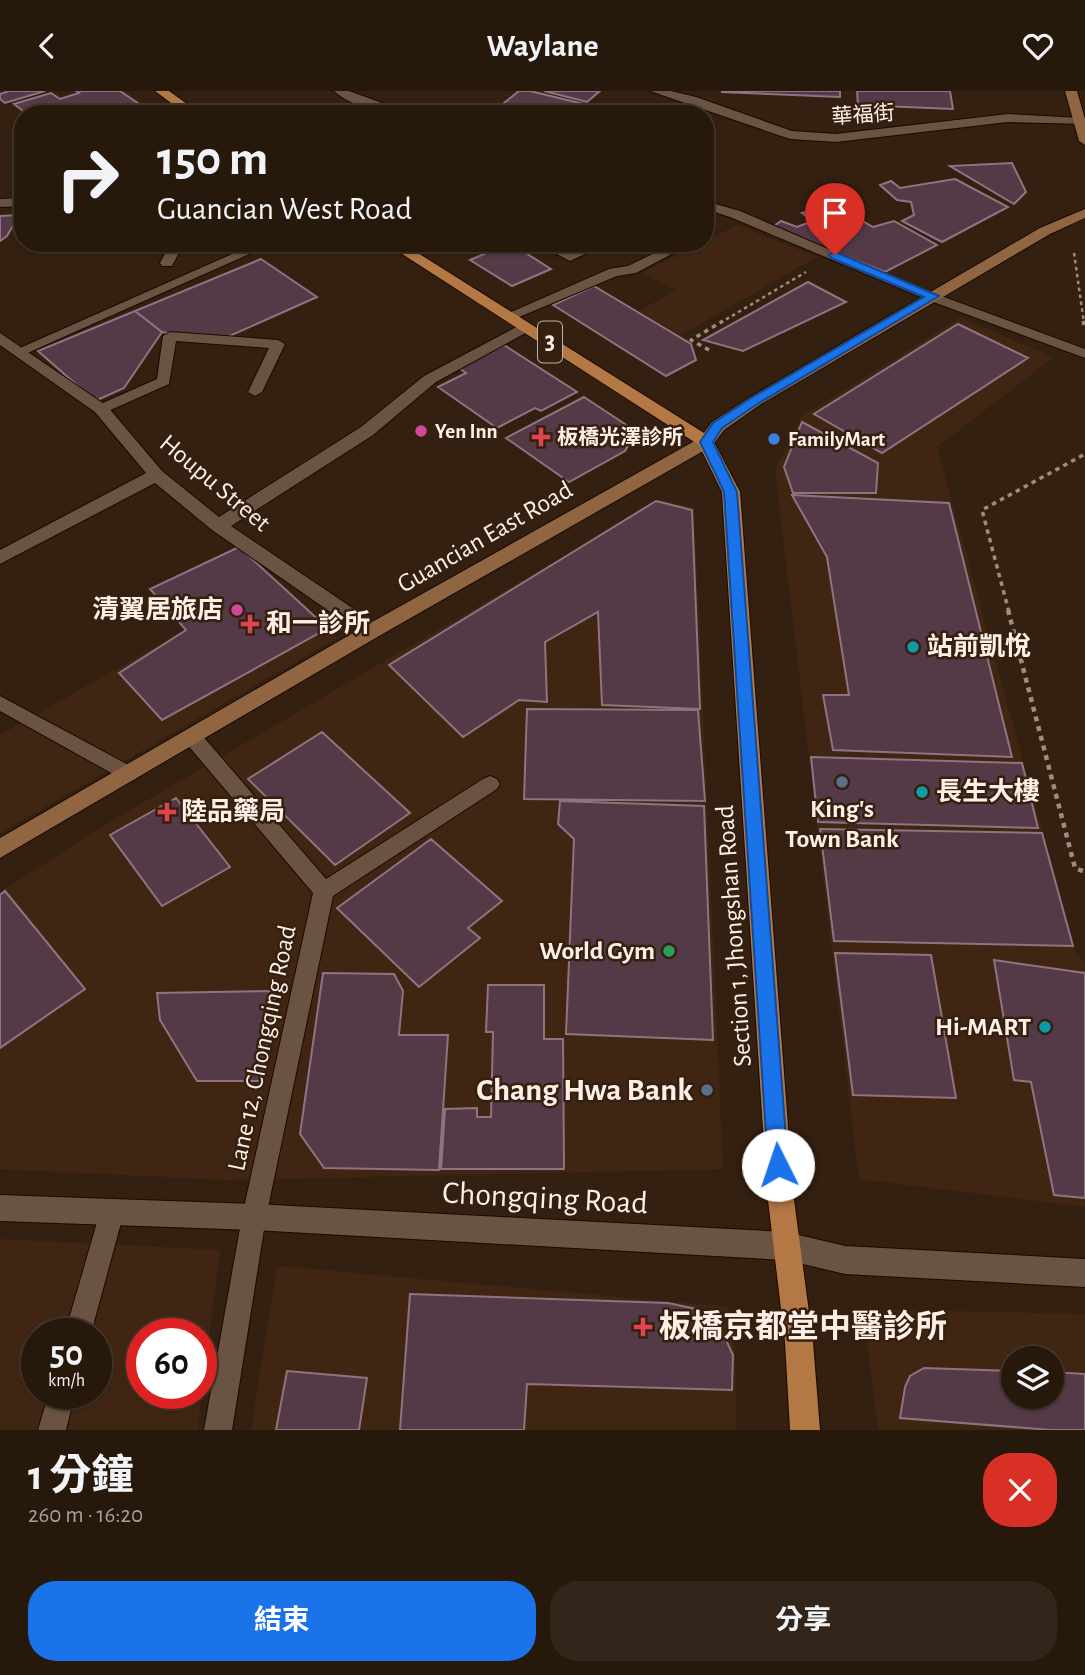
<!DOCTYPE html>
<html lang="zh-TW">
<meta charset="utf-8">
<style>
:root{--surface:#27180c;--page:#33251a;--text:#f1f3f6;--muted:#a4a09d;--line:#43372d;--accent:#1a73e8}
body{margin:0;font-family:"Alegreya Sans","Noto Sans TC",sans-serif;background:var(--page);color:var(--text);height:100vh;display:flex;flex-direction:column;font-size:26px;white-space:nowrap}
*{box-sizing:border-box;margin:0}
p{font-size:23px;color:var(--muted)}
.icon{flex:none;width:38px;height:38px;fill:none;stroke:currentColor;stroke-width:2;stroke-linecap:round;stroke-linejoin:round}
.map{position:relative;height:1339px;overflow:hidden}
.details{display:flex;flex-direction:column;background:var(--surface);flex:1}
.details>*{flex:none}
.hud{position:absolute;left:14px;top:14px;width:700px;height:147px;border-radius:28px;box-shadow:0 2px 5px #0004,0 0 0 2px var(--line);background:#27180c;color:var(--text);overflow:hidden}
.fabs{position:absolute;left:1001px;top:1255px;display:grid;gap:14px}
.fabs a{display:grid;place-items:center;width:63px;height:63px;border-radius:50%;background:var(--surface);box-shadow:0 2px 5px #0004,0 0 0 2px var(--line);font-size:35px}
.speed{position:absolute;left:21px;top:1227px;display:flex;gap:14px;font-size:35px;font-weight:700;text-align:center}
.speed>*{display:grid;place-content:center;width:91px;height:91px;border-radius:50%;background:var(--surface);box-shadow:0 2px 5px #0004,0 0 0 2px var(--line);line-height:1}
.speed small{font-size:18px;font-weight:400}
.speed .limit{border:10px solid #d22;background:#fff;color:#111}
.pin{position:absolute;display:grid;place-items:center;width:60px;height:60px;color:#fff;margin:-72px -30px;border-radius:50% 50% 50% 0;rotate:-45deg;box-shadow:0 0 7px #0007}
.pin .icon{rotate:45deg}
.me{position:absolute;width:77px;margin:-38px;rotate:356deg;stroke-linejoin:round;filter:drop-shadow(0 0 5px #0008)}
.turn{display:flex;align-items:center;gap:24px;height:147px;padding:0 28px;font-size:32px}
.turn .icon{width:91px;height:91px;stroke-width:2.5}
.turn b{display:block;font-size:49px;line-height:60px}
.round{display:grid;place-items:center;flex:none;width:74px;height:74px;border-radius:28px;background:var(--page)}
.head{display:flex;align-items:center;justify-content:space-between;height:119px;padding:0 28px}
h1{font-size:42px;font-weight:700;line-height:52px}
.button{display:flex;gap:14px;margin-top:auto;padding:14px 28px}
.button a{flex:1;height:80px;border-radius:28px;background:var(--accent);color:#fff;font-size:28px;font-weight:700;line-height:80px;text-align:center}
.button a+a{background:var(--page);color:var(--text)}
header{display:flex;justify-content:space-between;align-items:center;height:91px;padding:0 28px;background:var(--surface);font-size:32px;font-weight:700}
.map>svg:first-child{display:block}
.built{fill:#402612;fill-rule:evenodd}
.building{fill:#543a46;stroke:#907380;stroke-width:2}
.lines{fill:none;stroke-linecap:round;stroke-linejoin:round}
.lane-casing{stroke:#1b0900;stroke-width:2}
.street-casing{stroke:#1b0900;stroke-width:2}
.secondary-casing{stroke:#1b0900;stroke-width:2}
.primary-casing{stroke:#1b0900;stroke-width:2}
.path-far2{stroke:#9e8c80;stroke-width:2.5;stroke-dasharray:3.5 3.5;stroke-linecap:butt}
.path-far1{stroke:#9e8c80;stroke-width:3.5;stroke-dasharray:4.5 4.5;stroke-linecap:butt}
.path{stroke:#9e8c80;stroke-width:4.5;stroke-dasharray:5 5;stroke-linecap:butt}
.lane{fill:#6a5342;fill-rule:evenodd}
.street{fill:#6a5342;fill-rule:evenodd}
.secondary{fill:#8f6542;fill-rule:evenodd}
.primary{fill:#b37843;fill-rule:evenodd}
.route{fill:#1a73e8;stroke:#114b97;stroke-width:2}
.hotel-dot{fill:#d1479c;stroke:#342010;stroke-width:2.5}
.health-dot{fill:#e0444e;stroke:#342010;stroke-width:2.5}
.shop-dot{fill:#3f7fe0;stroke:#342010;stroke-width:2.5}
.culture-dot{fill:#0f9aa8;stroke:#342010;stroke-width:2.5}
.service-dot{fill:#5c6f8a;stroke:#342010;stroke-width:2.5}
.leisure-dot{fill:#2e9e5b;stroke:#342010;stroke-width:2.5}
.labels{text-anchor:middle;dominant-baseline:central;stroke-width:5;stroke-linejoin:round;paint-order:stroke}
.far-street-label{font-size:21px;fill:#feefe6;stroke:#342010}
.far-poi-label{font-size:21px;font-weight:bold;fill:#feefe6;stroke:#342010;text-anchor:start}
.shield{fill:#342010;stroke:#c1b1a6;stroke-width:2}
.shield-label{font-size:24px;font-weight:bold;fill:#feefe6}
.street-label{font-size:26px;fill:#feefe6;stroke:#342010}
.poi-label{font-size:26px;font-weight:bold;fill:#feefe6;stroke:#342010;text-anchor:start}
.near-poi-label{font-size:32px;font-weight:bold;fill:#feefe6;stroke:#342010;text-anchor:end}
.near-street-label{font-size:32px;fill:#feefe6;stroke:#342010}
</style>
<header><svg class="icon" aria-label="back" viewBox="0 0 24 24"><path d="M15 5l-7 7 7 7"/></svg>Waylane<svg class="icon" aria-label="heart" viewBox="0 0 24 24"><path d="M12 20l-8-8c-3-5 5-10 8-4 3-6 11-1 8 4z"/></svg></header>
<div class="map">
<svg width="1085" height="1339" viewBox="0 0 1085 1339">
<rect width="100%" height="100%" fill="#342010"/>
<path class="built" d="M737,134L817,166L681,244L639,220L676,199L642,182Z
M960,227L1054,266L937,356L1075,860L1085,872V1116L859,1088L775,379L802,325Z
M660,409L694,416L723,1078L227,1089L0,1078V801L110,731Z
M277,487L337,547L0,742V644Z
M0,1148L220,1159L197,1339H0ZM37,1242H96V1302H37ZM142,1242H201V1302H142Z
M277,1175L728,1216L735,1264L736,1339H251Z
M863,1218L1085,1223V1339H878ZM1013,1267H1052V1306H1013Z"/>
<path class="building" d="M9,0H45L5,12L0,8V3Z
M76,0H120L145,17L126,23H27L14,13L51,2L60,8L79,2Z
M519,0H530L584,13L573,23H527L499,16Z
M544,0H600L587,11Z
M722,0H840V6L722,1Z
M857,0H950L953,18L858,14Z
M1012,72L1026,101L1014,113L950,75Z
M955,88L1008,116L942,151L902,130L914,124L911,111L897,109L880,94L891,90L900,97Z
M819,116L852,124L873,136L894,130L937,154L885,181L773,136L781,130L797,136L813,130L802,122Z
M19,124L7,145L0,150V125Z
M510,152L551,178L512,195L470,169Z
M261,168L317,206L214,252L162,241L135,220Z
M808,191L846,211L743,260L703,249Z
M594,195L691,253L696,269L666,285L553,214Z
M135,220L162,241L124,297L95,310L38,260Z
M958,233L1028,267L882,362L814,323Z
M504,254L577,301L541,320L535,317L497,337L438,296L466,282L459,277Z
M584,306L628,335L631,349L625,360L569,391L506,347Z
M802,331L878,372L876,402H793L784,376Z
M792,404L949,412L1012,666L833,659L823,604H849L827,466Z
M656,410L692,419L700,618L602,614L598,521L545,551L547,611L519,609L463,646L389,574Z
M239,456L323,533V540L162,629L119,582L186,539L150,498Z
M527,618L698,619L705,710L524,708Z
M322,641L410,722L335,774L248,688Z
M811,666L1022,672L1038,737L818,731Z
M176,707L230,776L162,815L110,744Z
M560,710L704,715L713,949L566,943L574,748L558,733Z
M820,738L1042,742L1073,855L834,850Z
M431,748L502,810L468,837L480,847L419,896L337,817Z
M5,800L85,898L0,957V804Z
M835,862L931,864L956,1007L853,1004Z
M994,869L1085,882V1107L1054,1104L1031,991L1014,989Z
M323,882L394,883L403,900L399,944H448L439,1079L324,1077L300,1043Z
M488,894H544V948H563L564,1078H441L445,1018L477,1017V1026H491L493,941H486Z
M276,900L261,990H197L160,929L157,902Z
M410,1203L668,1212L701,1219L721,1238L733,1264L732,1299L527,1293L524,1339H400Z
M924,1277L1013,1280V1306H1052V1281L1085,1283V1339H1051L900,1327L905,1296L910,1285Z
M287,1280L367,1287L359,1339H276Z"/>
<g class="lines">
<g class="lane-casing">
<path id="lane" d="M23,107V115L0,116V108Z
M171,152H184L172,175H162L160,172Z
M257,152H274L23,264L18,265L11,261Z
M545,152H556L571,161L591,152H608L570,170L545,157Z
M675,152H692L636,182L617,185L512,229L507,230L500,226L609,178L628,175Z
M933,202L1085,258V267L928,209L926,206Z
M170,241L278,249L285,253L262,301L255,305L248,301L269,257L176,250L169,293L106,321H96L94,318L96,315L157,288L163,245Z
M0,605L136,678L139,683L136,688L129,690L122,688L0,620Z
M193,640L200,642L326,788L483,688L490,685L497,688L500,693L497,698L333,805L266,1126L232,1339H204L242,1126L313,802L186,652L184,647L186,642Z
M112,1109L121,1112L124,1121L91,1242H65L100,1121L103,1112Z
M49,1302H75L66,1339H38Z"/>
</g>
<g class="street-casing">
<path id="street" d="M334,0H349L412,23C388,23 352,17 334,0Z
M650,0H671L696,6L792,40L836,43L1008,23L1080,27L1084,28L1085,33L1008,31L836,51L790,48Z
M705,110L740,120L940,206L938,209H928L730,126L705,118Z
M526,231L534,236L531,239L436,291L373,344L231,435L379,535L382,540L379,545H365L212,439L155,392L0,473V459L146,382L95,321L0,254V242L107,315L162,380L219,426L361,336L424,285Z
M0,1104L254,1113L786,1141L845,1155L1085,1168V1196L845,1183L786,1169L254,1139L0,1130Z"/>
</g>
<g class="secondary-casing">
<path id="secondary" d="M1065,0H1077L1085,28V54L1079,50Z
M1085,118V127L1050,143L761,313L724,339L712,355L379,545L0,767V747L365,535L700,347L712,331L749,307L1040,137Z"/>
</g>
<g class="primary-casing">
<path id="primary" d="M155,0H169L201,23H186Z
M385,152H402L712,347L740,401L793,1101L813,1251L820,1339H790L785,1251L767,1101L722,401L699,354Z"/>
</g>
<path class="path-far2" d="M1074,162L1084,232
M720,232L806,181"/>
<path class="path-far1" d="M1083,230L1084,234
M709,259L691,249L723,230
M1009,521L982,419L1085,363"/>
<path class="path" d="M1008,519L1075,777L1085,781"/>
<use href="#lane" class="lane"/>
<use href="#street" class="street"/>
<use href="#secondary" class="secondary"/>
<use href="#primary" class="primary"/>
</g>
<path class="route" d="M835,161L939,205L759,312L722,337L713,351L737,401L788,1074L785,1081L778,1084L771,1081L768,1074L724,401L700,351L713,332L751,307L924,206L831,167L829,164Z"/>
<g class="hotel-dot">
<circle cx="421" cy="340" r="7"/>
<circle cx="237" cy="519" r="7"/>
</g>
<g class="health-dot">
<path d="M537.5 335.5h7v7h7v7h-7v7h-7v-7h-7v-7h7z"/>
<path d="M246.5 522.5h7v7h7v7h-7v7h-7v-7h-7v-7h7z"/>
<path d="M163.5 710.5h7v7h7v7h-7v7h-7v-7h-7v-7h7z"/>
<path d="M639.5 1225.5h7v7h7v7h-7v7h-7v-7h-7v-7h7z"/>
</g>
<circle class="shop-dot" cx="774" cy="348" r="7"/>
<g class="culture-dot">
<circle cx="913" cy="556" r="7"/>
<circle cx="922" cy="701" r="7"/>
<circle cx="1045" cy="936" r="7"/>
</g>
<g class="service-dot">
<circle cx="842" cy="691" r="7"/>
<circle cx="707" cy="999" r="7"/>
</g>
<circle class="leisure-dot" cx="669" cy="860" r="7"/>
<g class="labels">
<g class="far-street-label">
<text transform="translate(863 24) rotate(-4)">華福街</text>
</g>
<g class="far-poi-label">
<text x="435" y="340">Yen Inn</text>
<text x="557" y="346">板橋光澤診所</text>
<text x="788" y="348">FamilyMart</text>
</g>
<rect class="shield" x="538" y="230.5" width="24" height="41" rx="5"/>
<g class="shield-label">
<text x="550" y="251">3</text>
</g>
<g class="street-label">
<text transform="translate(215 392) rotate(40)">Houpu Street</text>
<text transform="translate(485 446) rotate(-30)">Guancian East Road</text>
<text transform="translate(734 845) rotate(-94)">Section 1, Jhongshan Road</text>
<text transform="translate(262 957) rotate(-78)">Lane 12, Chongqing Road</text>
</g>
<g class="poi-label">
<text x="223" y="519" text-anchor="end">清翼居旅店</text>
<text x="266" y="533">和一診所</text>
<text x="927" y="556">站前凱悅</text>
<text x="936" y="701">長生大樓</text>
<text x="842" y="718" text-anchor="middle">King's<tspan x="842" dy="30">Town Bank</tspan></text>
<text x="181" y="721">陸品藥局</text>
<text x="655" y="860" text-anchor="end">World Gym</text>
<text x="1031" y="936" text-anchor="end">Hi-MART</text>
</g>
<g class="near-poi-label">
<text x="693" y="999">Chang Hwa Bank</text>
<text x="659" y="1236" text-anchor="start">板橋京都堂中醫診所</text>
</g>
<g class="near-street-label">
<text transform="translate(545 1107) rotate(3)">Chongqing Road</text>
</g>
</g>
</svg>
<div class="fabs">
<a><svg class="icon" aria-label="layers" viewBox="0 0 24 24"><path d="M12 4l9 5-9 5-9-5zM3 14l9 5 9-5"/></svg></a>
</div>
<div class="speed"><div>50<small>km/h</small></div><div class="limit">60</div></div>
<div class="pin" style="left:835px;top:164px;background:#d93025"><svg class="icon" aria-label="arrive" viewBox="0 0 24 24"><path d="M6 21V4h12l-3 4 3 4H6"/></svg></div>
<svg class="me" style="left:778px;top:1074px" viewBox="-20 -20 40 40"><circle r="19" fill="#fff"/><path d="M0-13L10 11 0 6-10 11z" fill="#1a73e8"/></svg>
<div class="hud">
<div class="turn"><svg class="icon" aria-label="right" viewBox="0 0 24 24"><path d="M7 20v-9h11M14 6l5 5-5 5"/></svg><div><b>150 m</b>Guancian West Road</div></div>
</div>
</div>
<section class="details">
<div class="head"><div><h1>1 分鐘</h1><p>260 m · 16:20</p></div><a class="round" style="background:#d93025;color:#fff"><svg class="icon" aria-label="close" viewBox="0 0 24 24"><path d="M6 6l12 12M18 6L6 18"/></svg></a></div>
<div class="button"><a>結束</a><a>分享</a></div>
</section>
